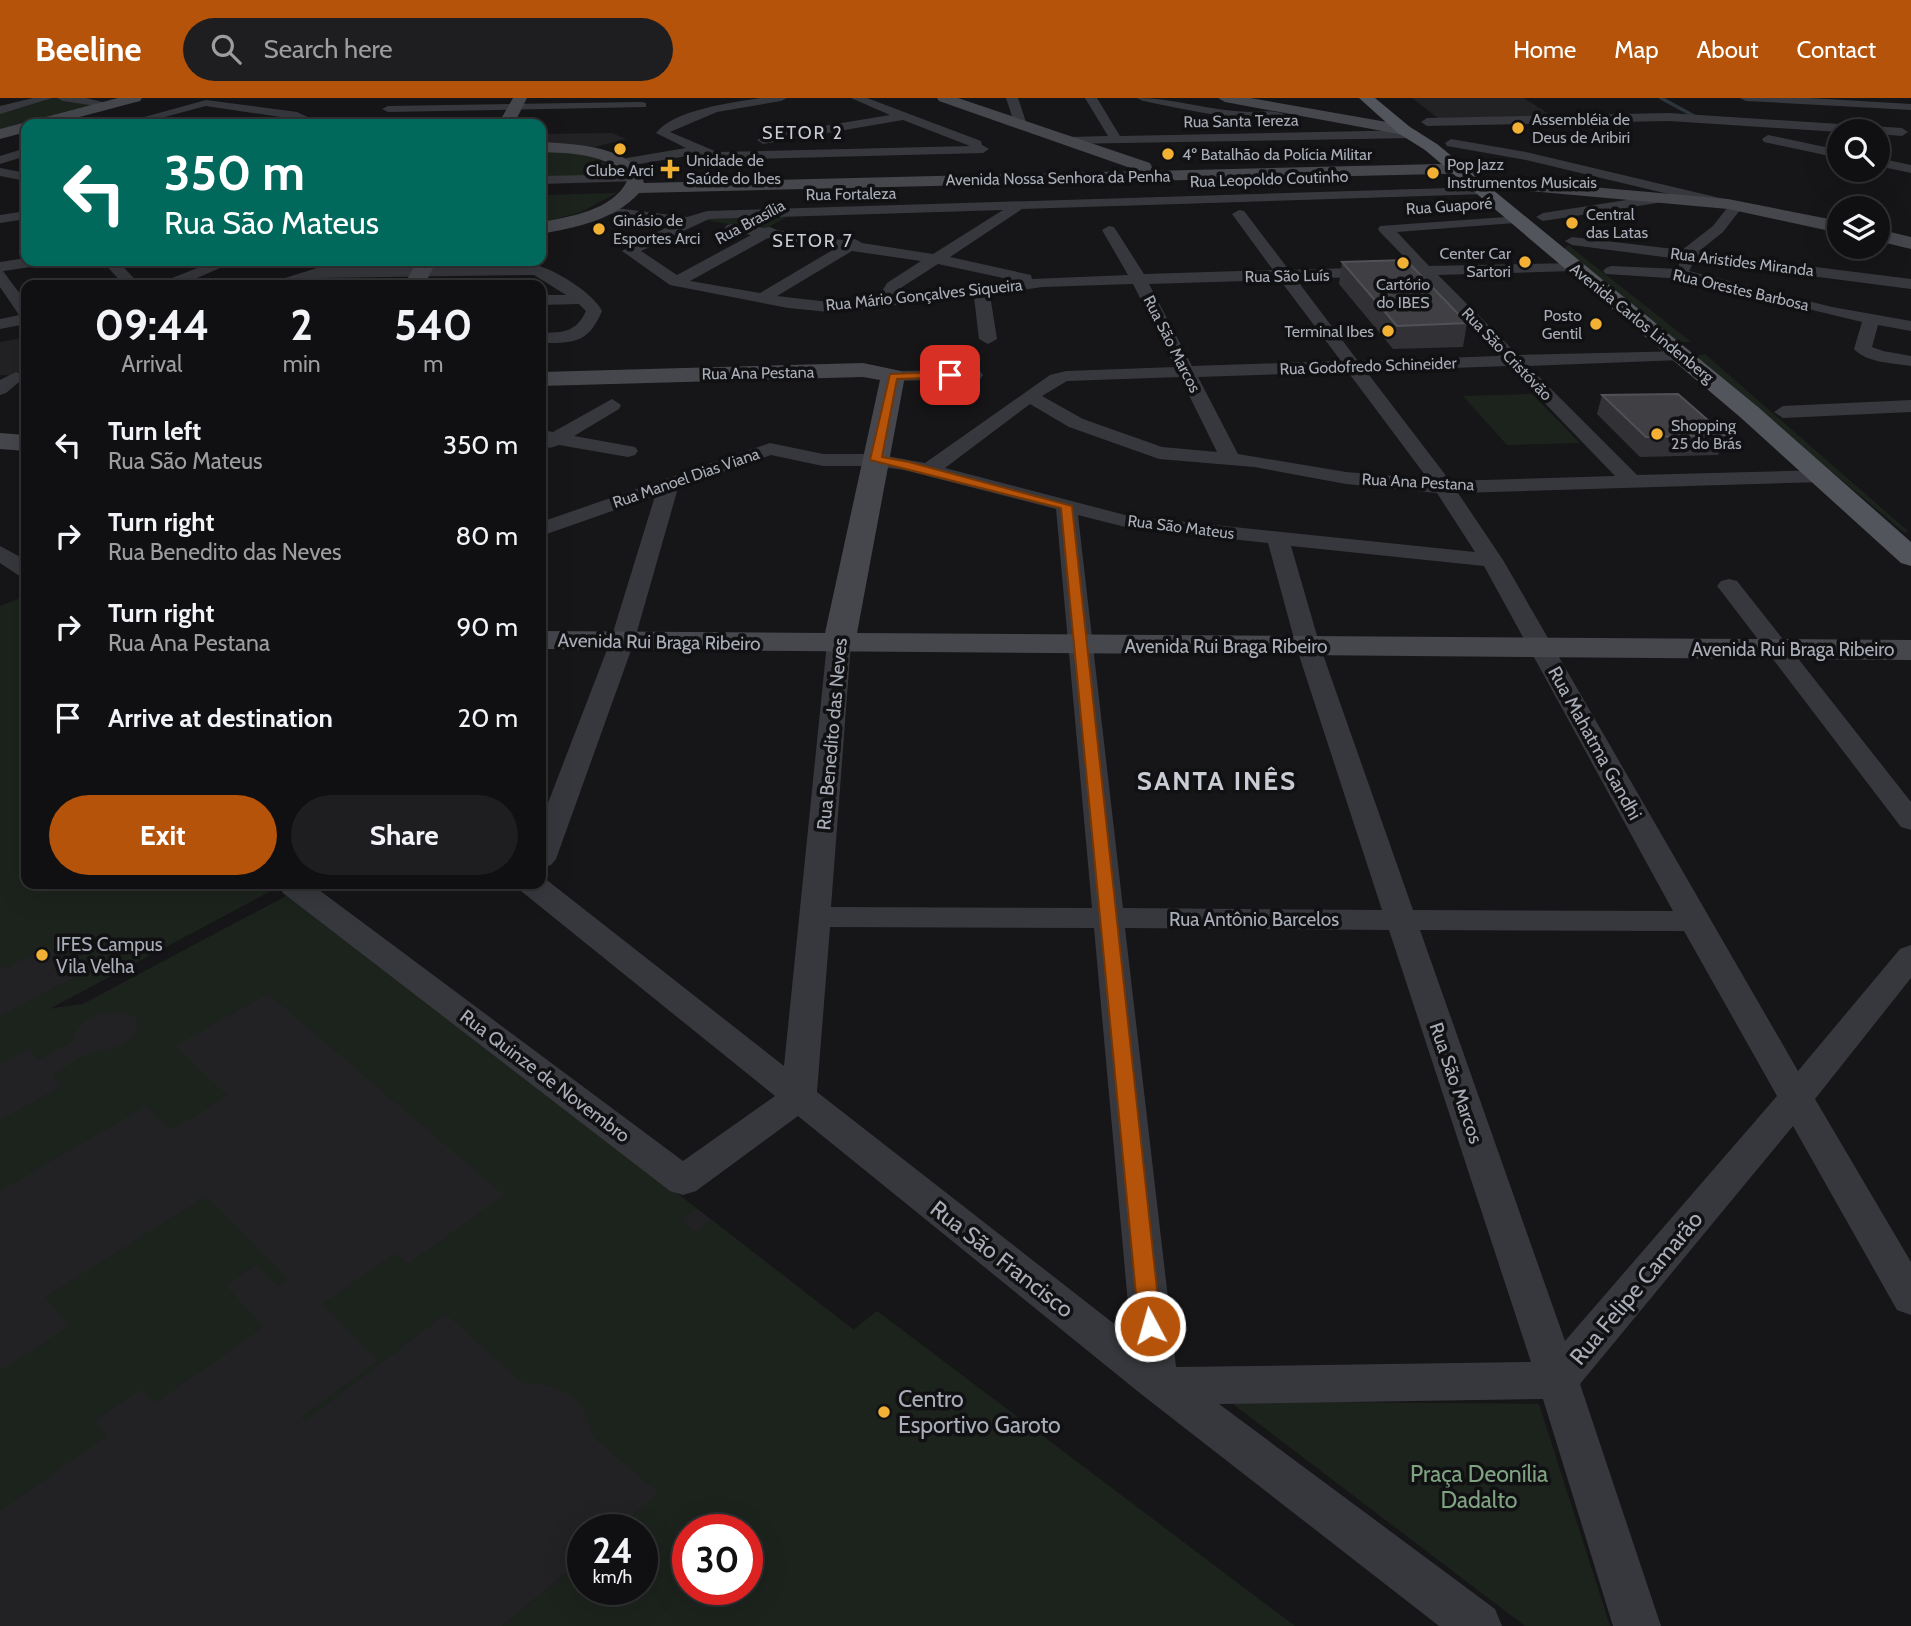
<!DOCTYPE html>
<meta charset="utf-8">
<style>
:root{--surface:#101012;--page:#1e1e20;--text:#f1f3f6;--muted:#9c9d9f;--line:#303032;--accent:#b45309}
body{margin:0;font-family:Cabin,sans-serif;background:var(--page);color:var(--text);height:100vh;display:flex;flex-direction:column;font-size:26px;white-space:nowrap}
*{box-sizing:border-box;margin:0}
p{font-size:23px;color:var(--muted)}
.icon{flex:none;width:38px;height:38px;fill:none;stroke:currentColor;stroke-width:2;stroke-linecap:round;stroke-linejoin:round}
.map{position:relative;flex:1;overflow:hidden}
.details{position:absolute;left:21px;top:182px;width:525px;height:609px;display:flex;flex-direction:column;background:var(--surface);border-radius:14px;box-shadow:0 7px 28px #0002,0 0 0 2px var(--line)}
.details>*{flex:none}
.guide{position:absolute;left:21px;top:21px;width:525px;height:147px;border-radius:14px;box-shadow:0 7px 28px #0002,0 0 0 2px var(--line);background:#00695c;color:#fff;overflow:hidden}
.buttons{position:absolute;left:1827px;top:21px;display:grid;gap:14px}
.buttons a{display:grid;place-items:center;width:63px;height:63px;border-radius:50%;background:var(--surface);box-shadow:0 7px 28px #0002,0 0 0 2px var(--line);font-size:35px}
.speed{position:absolute;left:567px;top:1416px;display:flex;gap:14px;font-size:35px;font-weight:700;text-align:center}
.speed>*{display:grid;place-content:center;width:91px;height:91px;border-radius:50%;background:var(--surface);box-shadow:0 7px 28px #0002,0 0 0 2px var(--line);line-height:1}
.speed small{font-size:18px;font-weight:400}
.speed .limit{border:10px solid #d22;background:#fff;color:#111}
.pin{position:absolute;display:grid;place-items:center;width:60px;height:60px;color:#fff;margin:-30px;border-radius:14px;box-shadow:0 4px 10px #0006}
.me{position:absolute;width:77px;margin:-38px;rotate:354deg;stroke-linejoin:round;filter:drop-shadow(0 0 5px #0008)}
.turn{display:flex;align-items:center;gap:24px;height:147px;padding:0 28px;font-size:32px}
.turn .icon{width:91px;height:91px;stroke-width:2.5}
.turn b{display:block;font-size:49px;line-height:60px}
.eta{display:flex;justify-content:space-evenly;align-items:center;height:119px;text-align:center}
.eta b{font-size:42px;font-weight:700;line-height:49px}
.button{display:flex;gap:14px;margin-top:auto;padding:14px 28px}
.button a{flex:1;height:80px;border-radius:42px;background:var(--accent);color:#fff;font-size:28px;font-weight:700;line-height:80px;text-align:center}
.button a+a{background:var(--page);color:var(--text)}
ul{padding:0;list-style:none}
li{display:flex;align-items:center;gap:21px;height:91px;padding:0 28px}
li div{flex:1}
li b{display:block;font-size:26px}
li em{font-style:normal}
header{display:flex;align-items:center;gap:42px;box-sizing:border-box;height:98px;padding:0 35px;background:var(--accent);color:#fff}
header strong{font-size:33px}
nav{display:flex;gap:38px;margin-inline-start:auto;font-size:24px}
.search{width:490px;height:63px;background:var(--page);display:flex;align-items:center;gap:18px;box-sizing:border-box;padding:0 24px;border-radius:38px;color:var(--muted);font-size:26px}
.map>svg:first-child{display:block}
.built{fill:#222225}
.green{fill:#1c231d;fill-rule:evenodd}
.lines{fill:none;stroke-linecap:round;stroke-linejoin:round}
.stream{stroke:#2c353c;stroke-width:3.5}
.street{fill:#37383d;fill-rule:evenodd}
.secondary{fill:#45474d;fill-rule:evenodd}
.primary{fill:#53555c;fill-rule:evenodd}
.wall{fill:#323236}
.building{fill:#3f3f44;stroke:#4f5156;stroke-width:2}
.route{fill:#b45309;stroke:#753606;stroke-width:2}
.poi-dot{fill:#f2b134;stroke:#111113;stroke-width:2.5}
.labels{text-anchor:middle;dominant-baseline:central;stroke-width:7;stroke-linejoin:round;paint-order:stroke}
.far-poi-label{font-size:16px;fill:#a8adb8;stroke:#111113;text-anchor:start}
.far-street-label{font-size:16px;fill:#a8adb8;stroke:#111113}
.far-neighbourhood-label{font-size:18px;letter-spacing:2px;fill:#c9ccd4;stroke:#111113}
.street-label{font-size:19px;fill:#a8adb8;stroke:#111113}
.poi-label{font-size:19px;fill:#a8adb8;stroke:#111113;text-anchor:start}
.near-street-label{font-size:23px;fill:#a8adb8;stroke:#111113}
.near-poi-label{font-size:23px;fill:#a8adb8;stroke:#111113;text-anchor:start}
.near-park-label{font-size:23px;fill:#7fa381;stroke:#111113}
.district-label{font-size:26px;font-weight:bold;letter-spacing:2px;fill:#c9ccd4;stroke:#111113}
</style>
<header>
<strong>Beeline</strong>
<div class="search"><svg class="icon" aria-label="search" viewBox="0 0 24 24"><circle cx="10" cy="10" r="6"/><path d="M15 15l6 6"/></svg>Search here</div>
<nav><a>Home</a><a>Map</a><a>About</a><a>Contact</a></nav>
</header>
<div class="map">
<svg width="1911" height="1528" viewBox="0 0 1911 1528">
<rect width="100%" height="100%" fill="#161618"/>
<path class="built" d="M1412,0H1524L1552,18L1439,21Z
M612,35L626,41L591,50L541,44V36Z
M26,239V278L0,277V244Z
M290,796L854,1232L617,1431L583,1432V1461L503,1528H0V834L38,816L109,879L49,911L83,906Z"/>
<path class="green" d="M51,0L102,7L0,34V13Z
M541,52C566,55 602,55 620,77L541,80Z
M617,95L581,114L541,125V97Z
M787,119L763,132L700,121Z
M1568,147L1690,243L1689,244H1677L1563,153Z
M1705,256L1909,434H1904L1694,259Z
M1532,296L1580,345L1507,347L1463,298Z
M26,498V786H284L49,911L83,906L290,796L696,1110L681,1122L696,1134L712,1122L853,1232L877,1213L1295,1528H503L583,1461V1491H642V1432L617,1431L659,1395L594,1340L584,1312L575,1301L560,1291L542,1286L522,1285L446,1216L305,1323L301,1319L378,1263L322,1206L395,1155L408,1166L504,1097L268,896L175,948L228,998L171,1032L146,1008L0,1093V1022L63,987L53,976C65,970 79,959 92,955C110,950 137,948 138,923L129,915C109,911 76,919 73,943L39,962L28,951L0,966V918L78,877L48,849L4,872L0,867V508ZM688,1432H747V1491H688Z
M206,1098L288,1181L277,1188L256,1167L226,1188L264,1229L154,1306L141,1291L95,1323L107,1338L0,1413V1273L69,1228L45,1199Z
M1229,1303L1539,1306L1610,1528H1525Z"/>
<g class="lines">
<path class="stream" d="M1661,0L1696,19"/>
<path class="street" d="M33,0H52L0,16V8Z
M57,0H86L115,7L109,10L63,3Z
M760,0H787L781,3L717,14L670,34L717,54L970,48L903,22L763,46L757,42L763,38L890,17L851,0H867L981,43L982,47L989,51L983,55L715,62L699,56L621,69L615,65L621,61L686,50L656,35C675,11 731,5 760,0Z
M1006,0H1018L1027,27L1025,30L1015,27Z
M1085,0H1097L1120,38L1415,32L1421,36L1415,40L1064,46V40L1068,39L1108,38Z
M1137,0C1175,0 1211,13 1249,14C1261,14 1278,11 1287,18C1270,31 1169,8 1143,3Z
M1740,0H1809L1911,6V12L1746,3Z
M206,2L297,14L322,26H306L294,21L206,8L138,26H119Z
M642,4L646,5V9L388,14L382,11L388,8Z
M1669,15L1902,30L1908,34L1902,38L1878,36V33L1839,34L1669,23L1427,28L1421,24L1427,20Z
M1768,37L1839,52V60L1764,44L1762,41Z
M1451,41L1526,54L1741,105L1743,108L1723,134L1698,154L1911,181V191L1694,163L1689,173L1832,209L1911,223V233L1878,227L1872,249L1883,253L1911,258V268C1893,265 1867,265 1854,251L1862,224L1684,181L1606,176L1603,173L1606,170L1611,168L1679,171V161L1572,147L1565,143L1572,139L1682,152L1713,128L1727,110L1526,62L1447,48L1445,45Z
M26,50V58L0,66V58Z
M1878,60L1911,67V75L1878,68Z
M0,70L26,75V83L0,78Z
M636,76L643,80L641,83L541,86V78Z
M1481,89L1486,90V96L1022,111L950,159L1031,177L1032,181L1128,177L1102,132L1109,128L1114,129L1144,176L1273,172L1232,116L1239,112L1244,113L1289,172L1413,168L1380,134L1378,131L1380,128L1520,118L1522,121L1515,125L1397,134L1429,168L1578,165L1581,168L1578,171L1573,173L1438,177L1518,257L1687,253L1690,257L1681,262L1528,268L1637,377L1822,372L1829,374L1832,378L1829,382L1822,384L1458,395L1503,462L1798,973L1900,851L1911,847V880L1815,1001L1911,1164V1217L1897,1212L1793,1028L1580,1286L1661,1528H1613L1543,1301L1219,1306L1495,1511L1502,1528H1439L1141,1296L798,1018L696,1093L683,1097L670,1093L283,795L279,788L280,786H311L683,1063L775,998L521,793L517,786H541L543,779L784,968L827,545L830,540L839,538L848,540L851,545L831,809L1092,810L1056,411L904,372L876,368H823L771,357L678,390L634,544L556,761L551,767L541,770V723L610,544L655,398L541,438V424L770,345L823,356H876L925,365L1050,277L1066,273L1175,269L1133,186L1042,189L990,197L997,241L988,246L979,241L974,199L829,214L788,210L670,187L622,153L673,126L605,115L600,114V108L687,119L707,113ZM1003,112L933,156L862,145L855,141L848,143L777,132L770,129L764,130L732,126L727,127L725,130L727,133L751,137L677,177L641,153L709,121ZM768,140L836,150L760,195L690,183ZM852,153L921,163L887,185L881,195L883,199L829,204L777,198ZM938,166L1017,183L898,197L899,191ZM1421,177L1499,258L1358,263L1296,181ZM1280,182L1341,263L1192,268L1149,186ZM1509,268L1615,378L1450,383L1366,273ZM1348,274L1428,381L1346,374L1238,356L1198,279ZM1180,279L1217,354L1162,349L1083,321L1042,298L1067,283ZM1030,306L1069,329L1159,361L1254,369L1346,386L1437,395L1475,454L1129,418L945,370ZM1078,417L1129,430L1268,445L1296,548L1382,812L1123,810ZM1291,448L1484,468L1673,813L1413,812L1320,548ZM830,829L1094,830L1131,1239L817,994ZM1125,830L1389,832L1531,1264L1176,1269ZM1420,832L1684,833L1777,998L1565,1243Z
M1665,96L1670,97V103L1543,123L1536,119L1543,115Z
M26,113V121L0,125V117Z
M26,160V163H46L38,168L3,173L26,204V226L0,231V221L19,217L0,189V164Z
M102,163H118L140,187H124Z
M215,163H236L181,187H160L162,184Z
M536,167C556,172 593,195 602,213C588,246 573,245 541,245V235C563,234 576,235 586,213L579,206L541,207V197H566L534,177L318,180L294,187H270L272,184L317,170Z
M974,272L980,273L983,277L980,281L893,283L884,278L893,273Z
M16,274L25,279L6,295L0,297V282Z
M612,301L621,307L619,311L574,338L635,349L638,353L635,357L628,359L559,347L550,350L541,345V332L553,334Z
M1911,302V314L1783,320L1774,314L1783,308Z
M0,448L26,462V479L18,477L0,465Z
M1729,481L1737,483L1911,704V732L1901,729L1721,493L1717,488L1721,483Z"/>
<path class="secondary" d="M118,0H142L140,3L53,26H26V34L0,41V31Z
M513,0H527L514,26H498Z
M937,0H958L1150,65L1152,69L1150,73L1482,65L1490,70L1482,75L639,95C615,122 574,130 541,136V124C570,119 613,112 627,83C613,55 568,55 541,54V44C572,46 635,47 644,85L1139,73L939,3Z
M1218,0H1250L1404,27L1412,32L1404,37L1225,4Z
M1501,81L1728,101L1839,123V135L1728,111L1495,90L1492,86Z
M1878,131L1911,139V151L1878,143Z
M417,163H437L424,187H404Z
M863,265L901,273L905,278L857,535L1911,542V562L541,551V533L825,535L880,282L863,279L541,288V274Z
M0,335L26,337V353L0,351Z"/>
<path class="primary" d="M1359,0H1375L1410,29L1437,46L1758,309L1911,444V468L1901,465L1740,319L1425,52L1398,35Z"/>
</g>
<path class="wall" d="M1342,164L1467,225L1463,249L1393,251L1339,186Z
M1602,297L1725,337L1718,357L1640,359L1597,316Z"/>
<path class="building" d="M1406,162L1467,225L1397,228L1342,164Z
M1678,296L1725,337L1646,339L1602,297Z"/>
<path class="route" d="M950,274L953,275V279L897,281L882,359L909,364L1072,408L1161,1228L1158,1235L1150,1238L1142,1235L1139,1228L1061,410L870,362L890,276Z"/>
<g class="poi-dot">
<circle cx="1518" cy="30" r="7"/>
<circle cx="620" cy="51" r="7"/>
<circle cx="1168" cy="56" r="7"/>
<path d="M666.5 60.5h7v7h7v7h-7v7h-7v-7h-7v-7h7z"/>
<circle cx="1433" cy="75" r="7"/>
<circle cx="1572" cy="125" r="7"/>
<circle cx="599" cy="131" r="7"/>
<circle cx="1525" cy="164" r="7"/>
<circle cx="1403" cy="165" r="7"/>
<circle cx="1596" cy="226" r="7"/>
<circle cx="1388" cy="233" r="7"/>
<circle cx="1657" cy="336" r="7"/>
<circle cx="42" cy="857" r="7"/>
<circle cx="884" cy="1314" r="7"/>
</g>
<g class="labels">
<g class="far-poi-label">
<text x="1532" y="21">Assembléia de<tspan x="1532" dy="18">Deus de Aribiri</tspan></text>
<text x="1182" y="56">4º Batalhão da Polícia Militar</text>
<text x="686" y="62">Unidade de<tspan x="686" dy="18">Saúde do Ibes</tspan></text>
<text x="1447" y="66">Pop Jazz<tspan x="1447" dy="18">Instrumentos Musicais</tspan></text>
<text x="620" y="72" text-anchor="middle">Clube Arci</text>
<text x="1586" y="116">Central<tspan x="1586" dy="18">das Latas</tspan></text>
<text x="613" y="122">Ginásio de<tspan x="613" dy="18">Esportes Arci</tspan></text>
<text x="1511" y="155" text-anchor="end">Center Car<tspan x="1511" dy="18">Sartori</tspan></text>
<text x="1403" y="186" text-anchor="middle">Cartório<tspan x="1403" dy="18">do IBES</tspan></text>
<text x="1582" y="217" text-anchor="end">Posto<tspan x="1582" dy="18">Gentil</tspan></text>
<text x="1374" y="233" text-anchor="end">Terminal Ibes</text>
<text x="1671" y="327">Shopping<tspan x="1671" dy="18">25 do Brás</tspan></text>
</g>
<g class="far-street-label">
<text transform="translate(1241 23) rotate(-1)">Rua Santa Tereza</text>
<text transform="translate(1058 80) rotate(-1)">Avenida Nossa Senhora da Penha</text>
<text transform="translate(1269 81) rotate(-2)">Rua Leopoldo Coutinho</text>
<text transform="translate(851 96) rotate(-1)">Rua Fortaleza</text>
<text transform="translate(1449 108) rotate(-4)">Rua Guaporé</text>
<text transform="translate(750 124) rotate(-28)">Rua Brasília</text>
<text transform="translate(1742 164) rotate(7)">Rua Aristides Miranda</text>
<text transform="translate(1287 178) rotate(-1)">Rua São Luís</text>
<text transform="translate(1741 192) rotate(13)">Rua Orestes Barbosa</text>
<text transform="translate(924 197) rotate(-6)">Rua Mário Gonçalves Siqueira</text>
<text transform="translate(1642 225) rotate(39)">Avenida Carlos Lindenberg</text>
<text transform="translate(1172 246) rotate(63)">Rua São Marcos</text>
<text transform="translate(1507 256) rotate(46)">Rua São Cristóvão</text>
<text transform="translate(1368 268) rotate(-2)">Rua Godofredo Schineider</text>
<text transform="translate(758 275) rotate(-1)">Rua Ana Pestana</text>
<text transform="translate(686 380) rotate(-19)">Rua Manoel Dias Viana</text>
<text transform="translate(1418 384) rotate(3)">Rua Ana Pestana</text>
<text transform="translate(1181 429) rotate(7)">Rua São Mateus</text>
</g>
<g class="far-neighbourhood-label">
<text x="803" y="35">SETOR 2</text>
<text x="813" y="143">SETOR 7</text>
</g>
<g class="street-label">
<text transform="translate(659 544) rotate(1)">Avenida Rui Braga Ribeiro</text>
<text x="1226" y="548">Avenida Rui Braga Ribeiro</text>
<text x="1793" y="551">Avenida Rui Braga Ribeiro</text>
<text transform="translate(832 636) rotate(-85)">Rua Benedito das Neves</text>
<text transform="translate(1595 645) rotate(61)">Rua Mahatma Gandhi</text>
<text x="1254" y="821">Rua Antônio Barcelos</text>
<text transform="translate(545 978) rotate(37)">Rua Quinze de Novembro</text>
<text transform="translate(1456 985) rotate(71)">Rua São Marcos</text>
</g>
<g class="poi-label">
<text x="56" y="846">IFES Campus<tspan x="56" dy="22">Vila Velha</tspan></text>
</g>
<g class="near-street-label">
<text transform="translate(1002 1161) rotate(38)">Rua São Francisco</text>
<text transform="translate(1636 1190) rotate(-50)">Rua Felipe Camarão</text>
</g>
<g class="near-poi-label">
<text x="898" y="1301">Centro<tspan x="898" dy="26">Esportivo Garoto</tspan></text>
</g>
<g class="near-park-label">
<text x="1479" y="1376">Praça Deonília<tspan x="1479" dy="26">Dadalto</tspan></text>
</g>
<g class="district-label">
<text x="1217" y="683">SANTA INÊS</text>
</g>
</g>
</svg>
<div class="buttons">
<a><svg class="icon" aria-label="search" viewBox="0 0 24 24"><circle cx="10" cy="10" r="6"/><path d="M15 15l6 6"/></svg></a>
<a><svg class="icon" aria-label="layers" viewBox="0 0 24 24"><path d="M12 4l9 5-9 5-9-5zM3 14l9 5 9-5"/></svg></a>
</div>
<div class="speed"><div>24<small>km/h</small></div><div class="limit">30</div></div>
<div class="pin" style="left:950px;top:277px;background:#d93025"><svg class="icon" aria-label="arrive" viewBox="0 0 24 24"><path d="M6 21V4h12l-3 4 3 4H6"/></svg></div>
<svg class="me" style="left:1150px;top:1228px" viewBox="-20 -20 40 40"><circle r="17" fill="#b45309" stroke="#fff" stroke-width="3"/><path d="M0-11L8 9 0 5-8 9z" fill="#fff"/></svg>
<div class="guide">
<div class="turn"><svg class="icon" aria-label="left" viewBox="0 0 24 24"><path d="M17 20v-9H6M10 6l-5 5 5 5"/></svg><div><b>350 m</b>Rua São Mateus</div></div>
</div>
<section class="details">
<div class="eta">
<div><b>09:44</b><p>Arrival</p></div>
<div><b>2</b><p>min</p></div>
<div><b>540</b><p>m</p></div>
</div>
<ul>
<li><svg class="icon" aria-label="left" viewBox="0 0 24 24"><path d="M17 20v-9H6M10 6l-5 5 5 5"/></svg><div><b>Turn left</b><p>Rua São Mateus</p></div><em>350 m</em></li>
<li><svg class="icon" aria-label="right" viewBox="0 0 24 24"><path d="M7 20v-9h11M14 6l5 5-5 5"/></svg><div><b>Turn right</b><p>Rua Benedito das Neves</p></div><em>80 m</em></li>
<li><svg class="icon" aria-label="right" viewBox="0 0 24 24"><path d="M7 20v-9h11M14 6l5 5-5 5"/></svg><div><b>Turn right</b><p>Rua Ana Pestana</p></div><em>90 m</em></li>
<li><svg class="icon" aria-label="arrive" viewBox="0 0 24 24"><path d="M6 21V4h12l-3 4 3 4H6"/></svg><div><b>Arrive at destination</b></div><em>20 m</em></li>
</ul>
<div class="button"><a>Exit</a><a>Share</a></div>
</section>
</div>
